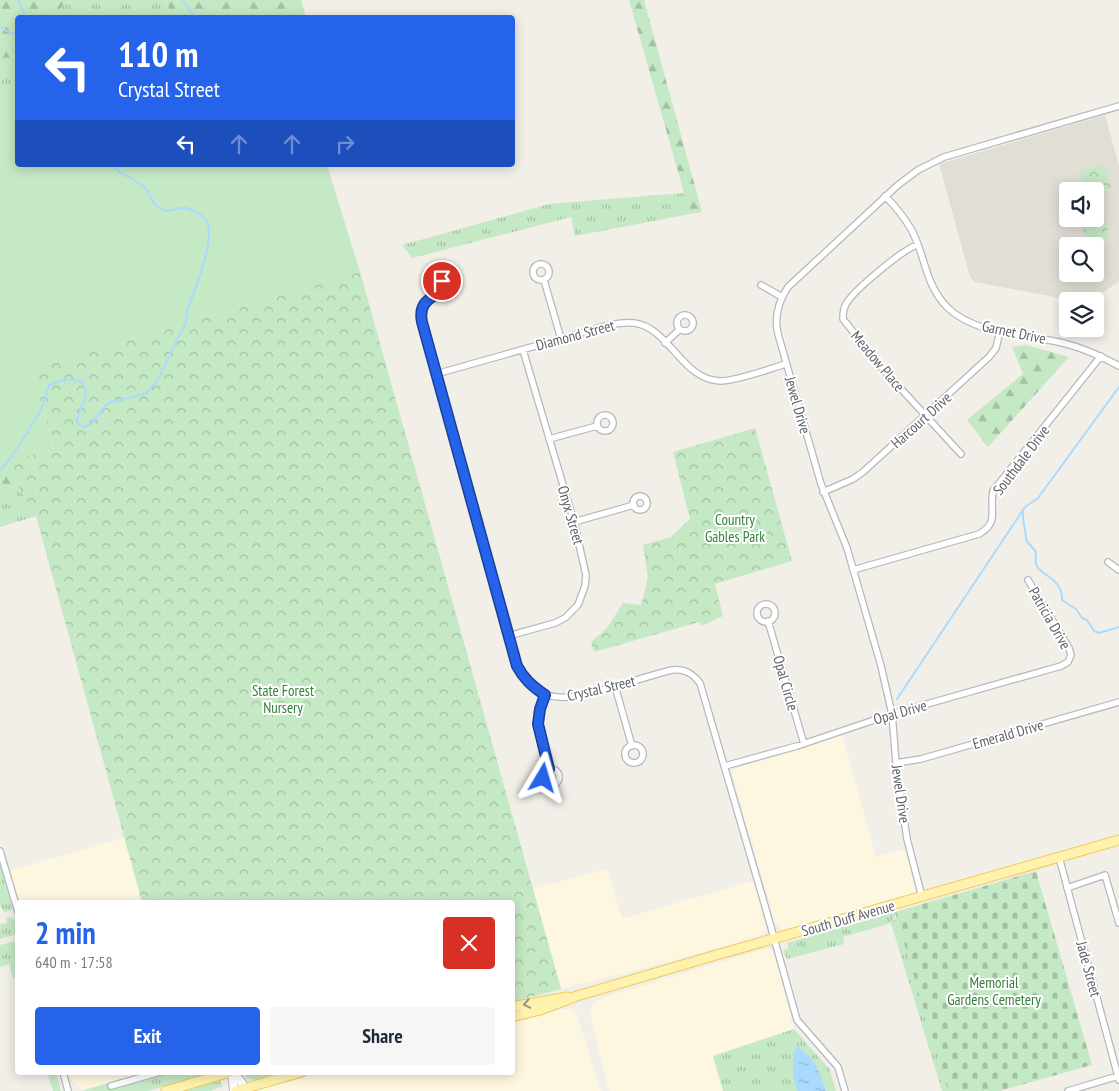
<!DOCTYPE html>
<meta charset="utf-8">
<style>
:root{--surface:#fff;--page:#f6f6f7;--text:#1f2937;--muted:#747a83;--accent:#2563eb}
body{margin:0;font-family:"PT Sans Narrow",sans-serif;background:var(--page);color:var(--text);height:100vh;display:flex;flex-direction:column;font-size:19px;white-space:nowrap}
*{box-sizing:border-box;margin:0}
p{font-size:16px;color:var(--muted)}
.icon{flex:none;width:28px;height:28px;fill:none;stroke:currentColor;stroke-width:2;stroke-linecap:round;stroke-linejoin:round}
.map{position:relative;flex:1;overflow:hidden}
.panel{position:absolute;left:15px;top:900px;width:500px;height:175px;display:flex;flex-direction:column;background:var(--surface);border-radius:5px;box-shadow:0 2px 12px #0003}
.panel>*{flex:none}
.top-card{position:absolute;left:15px;top:15px;width:500px;height:152px;border-radius:5px;box-shadow:0 2px 12px #0003;background:#2563eb;color:#fff;overflow:hidden}
.fabs{position:absolute;left:1059px;top:182px;display:grid;gap:10px}
.fabs a{display:grid;place-items:center;width:45px;height:45px;border-radius:5px;background:var(--surface);box-shadow:0 2px 12px #0003;font-size:25px}
.pin{position:absolute;display:grid;place-items:center;width:42px;height:42px;color:#fff;margin:-21px;border:2px solid #fff;border-radius:50%;box-shadow:0 1px 5px #0007}
.me{position:absolute;width:55px;margin:-28px;rotate:7deg;stroke-linejoin:round;filter:drop-shadow(0 0 4px #0008)}
.turn{display:flex;align-items:center;gap:18px;height:105px;padding:0 20px;font-size:22px}
.turn .icon{width:65px;height:65px;stroke-width:2.5}
.turn b{display:block;font-size:35px;line-height:42px}
.lanes{display:flex;align-items:center;height:48px;padding:0 20px;background:#0003;justify-content:center;gap:25px;direction:ltr}
.lanes .off{opacity:.35}
.round{display:grid;place-items:center;flex:none;width:52px;height:52px;border-radius:5px;background:var(--page)}
.headline{display:flex;align-items:center;justify-content:space-between;height:85px;padding:0 20px}
h1{font-size:30px;font-weight:700;line-height:38px;color:var(--accent)}
.action{display:flex;gap:10px;margin-top:auto;padding:10px 20px}
.action a{flex:1;height:58px;border-radius:5px;background:var(--accent);color:#fff;font-size:20px;font-weight:700;line-height:58px;text-align:center}
.action a+a{background:var(--page);color:var(--text)}
.map>svg:first-child{display:block}
.commercial{fill:#fef7e0}
.education{fill:#e1ded6;fill-rule:evenodd}
.grass{fill:url(#grass-tufts)}
.forest{fill:url(#forest-firs)}
.cemetery{fill:url(#cemetery-stones)}
.park{fill:url(#park-crowns)}
.pitch{fill:#c5e8c5}
.water{fill:url(#water-ripples)}
.lines{fill:none;stroke-linecap:round;stroke-linejoin:round}
.stream{stroke:#aadaff;stroke-width:2}
.street-casing{stroke:#b5b8bc;stroke-width:8}
.secondary-casing{stroke:#b6babf;stroke-width:10}
.primary-casing{stroke:#f2c960;stroke-width:11}
.street{stroke:#fff;stroke-width:5.5}
.secondary{stroke:#fff;stroke-width:8}
.primary{stroke:#fff2af;stroke-width:9}
.oneway{stroke:#979581}
.route-casing{stroke:#184099;stroke-width:12}
.route{stroke:#2563eb;stroke-width:9}
.labels{text-anchor:middle;dominant-baseline:central;stroke-width:4;stroke-linejoin:round;paint-order:stroke}
.street-label{font-size:15px;fill:#5f6368;stroke:#fff}
.park-label{font-size:15px;fill:#348238;stroke:#fff}
</style>
<div class="map">
<svg width="1119" height="1091" viewBox="0 0 1119 1091">
<defs>
<pattern id="grass-tufts" width="24" height="20" patternUnits="userSpaceOnUse" patternTransform="scale(1.25)"><rect width="24" height="20" fill="#c5e8c5"/><path d="M3 7l-1-3M5 7V3M7 7l1-3M15 17l-1-3M17 17v-4M19 17l1-3" fill="none" stroke="#a3c0a4"/></pattern>
<pattern id="forest-firs" width="22" height="20" patternUnits="userSpaceOnUse" patternTransform="scale(1.25)"><rect width="22" height="20" fill="#c5e8c5"/><path d="M5 1l3.5 6h-7zM16 11l3.5 6h-7z" fill="#a3c0a4"/></pattern>
<pattern id="cemetery-stones" width="16" height="16" patternUnits="userSpaceOnUse" patternTransform="scale(1.25)"><rect width="16" height="16" fill="#c5e8c5"/><path d="M2 7V4a2 2 0 0 1 4 0v3zM10 15v-3a2 2 0 0 1 4 0v3z" fill="#a3c0a4"/></pattern>
<pattern id="park-crowns" width="20" height="18" patternUnits="userSpaceOnUse" patternTransform="scale(1.25)"><rect width="20" height="18" fill="#c5e8c5"/><path d="M2 6a3 3 0 1 1 6 0M12 15a3 3 0 1 1 6 0" fill="none" stroke="#a3c0a4"/></pattern>
<pattern id="water-ripples" width="26" height="14" patternUnits="userSpaceOnUse" patternTransform="scale(1.25)"><rect width="26" height="14" fill="#aadaff"/><path d="M2 4q2-2 4 0t4 0M15 11q2-2 4 0t4 0" fill="none" stroke="#8eb4d2"/></pattern>
</defs>
<rect width="100%" height="100%" fill="#f1efe8"/>
<path class="commercial" d="M842,735L876,857L906,849L915,891L907,895L784,930L781,929L775,922L732,773L736,768L801,749Z
M124,838L142,902H18L9,871Z
M607,869L622,919L753,881L766,927V930L760,936L674,960L561,989L533,889Z
M767,948L772,951L774,954L794,1029L713,1056L723,1091H609L590,1014L591,1008L595,1002L602,998Z
M564,1009H571L577,1015L601,1091H255L320,1073L512,1072L513,1022Z
M68,1073H148L84,1089L80,1088L73,1082Z"/>
<path class="education" d="M1105,115L1119,166V281L1092,301H1076L975,282L970,277L939,164ZM1068,191H1095V219H1068ZM1068,246H1095V274H1068Z"/>
<path class="grass" d="M73,0H166L171,14L175,17L55,18L63,5Z
M0,57L18,58L17,103L0,109Z
M684,193L690,214L575,236L571,217L412,258L402,245L549,204Z
M0,486L20,489L36,516L0,527Z
M0,864L12,907V910L4,912L0,905Z
M895,912L896,915L891,922L897,918L948,1091H942L891,923L843,937L844,944L787,959L783,951L789,948L787,943Z
M9,917L16,920L17,934L0,939V924L7,923L6,918Z
M17,941V977L13,979L9,964L0,967V945Z
M794,1029L830,1070L836,1091H723L713,1056Z
M47,1073H56L61,1091H53Z
M171,1073H209L148,1091H82L124,1078L125,1079L109,1084L111,1089Z
M251,1073H285C273,1076 256,1084 245,1077L247,1074Z
M220,1081L223,1086L211,1091H180Z"/>
<path class="forest" d="M0,0H73L63,5L55,17L18,18L17,58L0,57Z
M166,0H301L306,17H175L171,15Z
M629,0H644L702,212L690,214Z
M1026,345L1069,357L988,447L967,420L1023,374L1012,347Z
M0,437L8,441L20,489L0,486Z"/>
<path class="cemetery" d="M1036,871L1092,1065L999,1091H948L895,912Z"/>
<path class="park" d="M1098,166H1102L1106,170L1111,188L1095,193V191H1085L1080,171Z
M1104,218C1107,227 1114,239 1101,242C1097,244 1094,244 1089,244L1086,241L1082,225Z
M360,272L561,989L513,1002L512,902H142L36,516L20,489L11,461L54,448L31,369Z
M755,428L792,561L715,584L723,616L702,626L699,622L594,652L591,642L607,628L623,603L641,605L648,578L643,545L671,537L690,519L673,452Z"/>
<path class="pitch" d="M17,99L18,165H327L360,272L31,369L54,449L0,464V105Z
M1095,194H1096L1103,217L1083,223L1081,219H1095Z
M684,597L686,605L674,608L672,601Z"/>
<path class="water" d="M798,1047C816,1059 819,1071 826,1091H797L793,1074V1052Z"/>
<g class="lines">
<path class="stream" d="M18,0L26,18
M183,0L195,18
M0,27L12,34L18,32
M0,470C8,464 40,414 43,404C45,397 47,392 49,385C61,381 72,376 83,383C91,404 77,406 77,423L84,427L91,424L108,403L147,393L158,379L186,322L187,311C194,291 217,238 206,220C203,215 192,210 187,208C177,206 170,214 161,209C150,204 151,192 143,186C133,178 120,174 111,165
M1023,512C1022,522 1026,529 1026,540L1036,552C1036,556 1035,561 1036,564C1038,575 1063,577 1062,600L1076,609L1082,618L1087,620L1094,631L1099,633L1119,627
M897,699L1025,507L1038,498L1119,387"/>
<g class="street-casing">
<path id="street" d="M885,196C895,206 904,217 911,229C926,256 924,284 948,308C976,335 1027,334 1063,343C1083,348 1101,356 1119,366
M917,245C902,250 853,291 846,304C843,309 843,314 843,319L880,366L961,454
M533 272a8 8 0 1 1 16 0a8 8 0 1 1-16 0Z
M438 288a8 8 0 1 1 16 0a8 8 0 1 1-16 0Z
M544,280L561,339
M761,285L782,297
M439,293C425,300 419,307 422,322L517,666C540,710 573,698 613,687C633,681 652,675 672,670C685,669 692,673 700,683L765,906L797,1020L838,1067L845,1091
M677 323a8 8 0 1 1 16 0a8 8 0 1 1-16 0Z
M665,343L680,329
M436,374C483,361 531,347 578,334C596,329 616,321 634,323C669,327 682,380 720,381C738,381 768,369 786,364
M597 423a8 8 0 1 1 16 0a8 8 0 1 1-16 0Z
M549,439L597,426
M823,492L853,479L863,472L989,357L996,348L1000,331
M633 503a7 7 0 1 1 14 0a7 7 0 1 1-14 0Z
M574,522L634,505
M1108,562L1119,570
M853,570L979,534C1000,522 989,511 993,491L1101,356
M757 613a9 9 0 1 1 18 0a9 9 0 1 1-18 0Z
M768,621L804,744
M508,636L555,623L565,618L578,605L585,586L586,575L574,522L523,350
M615,686L632,746
M545,695L540,709L537,724L549,769
M625 754a9 9 0 1 1 18 0a9 9 0 1 1-18 0Z
M896,763L921,759L1119,702
M725,766L797,746L892,714L1061,666L1068,662L1071,655L1069,648L1028,580
M543 777a8 8 0 1 1 16 0a8 8 0 1 1-16 0Z
M0,851L18,912
M1059,857L1119,1080
M1067,888L1105,875L1119,923
M922,897L907,839L896,763L892,714L881,666L847,548L821,484L778,334C774,317 778,302 788,287L898,185L918,170L944,157L1119,106
M63,1072L68,1091
M111,1086L160,1072
M1068,1091L1118,1076"/>
</g>
<g class="secondary-casing">
<path id="secondary" d="M232,1072L234,1091
M233,1072L242,1083L245,1091"/>
</g>
<g class="primary-casing">
<path id="primary" d="M512,1007L567,997
M512,1017L540,1010L577,996L713,956L1119,840
M166,1091L230,1072
M236,1091L301,1072"/>
</g>
<use href="#street" class="street"/>
<use href="#secondary" class="secondary"/>
<use href="#primary" class="primary"/>
</g>
<defs><path id="oneway-chevron" d="M-2-3.5L2.5 0L-2 3.5" fill="none" stroke-width="1.6" stroke-linecap="round" stroke-linejoin="round" transform="scale(1.25)"/></defs>
<use class="oneway" href="#oneway-chevron" transform="translate(527 1004) rotate(169)"/>
<g class="lines">
<g class="route-casing">
<path id="route" d="M442,281L438,284L439,293C425,300 419,307 422,322L517,666C524,679 532,686 545,695L540,709L538,724L549,769L544,772L543,778"/>
</g>
<use href="#route" class="route"/>
</g>
<g class="labels">
<g class="street-label">
<text transform="translate(1014 332) rotate(12)">Garnet Drive</text>
<text transform="translate(575 335) rotate(-15)">Diamond Street</text>
<text transform="translate(878 361) rotate(50)">Meadow Place</text>
<text transform="translate(798 405) rotate(74)">Jewel Drive</text>
<text transform="translate(921 420) rotate(-42)">Harcourt Drive</text>
<text transform="translate(1021 460) rotate(-53)">Southdale Drive</text>
<text transform="translate(571 515) rotate(74)">Onyx Street</text>
<text transform="translate(1050 618) rotate(60)">Patricia Drive</text>
<text transform="translate(786 683) rotate(74)">Opal Circle</text>
<text transform="translate(601 688) rotate(-13)">Crystal Street</text>
<text transform="translate(900 712) rotate(-16)">Opal Drive</text>
<text transform="translate(1008 734) rotate(-16)">Emerald Drive</text>
<text transform="translate(901 794) rotate(82)">Jewel Drive</text>
<text transform="translate(848 918) rotate(-16)">South Duff Avenue</text>
<text transform="translate(1089 969) rotate(75)">Jade Street</text>
</g>
<g class="park-label">
<text x="735" y="519">Country<tspan x="735" dy="17">Gables Park</tspan></text>
<text x="283" y="690">State Forest<tspan x="283" dy="17">Nursery</tspan></text>
<text x="994" y="982">Memorial<tspan x="994" dy="17">Gardens Cemetery</tspan></text>
</g>
</g>
</svg>
<div class="fabs">
<a><svg class="icon" aria-label="sound" viewBox="0 0 24 24"><path d="M4 9h4l5-4v14l-5-4H4zM17 9q2 3 0 6"/></svg></a>
<a><svg class="icon" aria-label="search" viewBox="0 0 24 24"><circle cx="10" cy="10" r="6"/><path d="M15 15l6 6"/></svg></a>
<a><svg class="icon" aria-label="layers" viewBox="0 0 24 24"><path d="M12 4l9 5-9 5-9-5zM3 14l9 5 9-5"/></svg></a>
</div>
<div class="pin" style="left:442px;top:281px;background:#d93025"><svg class="icon" aria-label="arrive" viewBox="0 0 24 24"><path d="M6 21V4h12l-3 4 3 4H6"/></svg></div>
<svg class="me" style="left:543px;top:778px" viewBox="-20 -20 40 40"><path d="M0-17L14 15 0 8-14 15z" fill="#2563eb" stroke="#fff" stroke-width="4"/></svg>
<div class="top-card">
<div class="turn"><svg class="icon" aria-label="left" viewBox="0 0 24 24"><path d="M17 20v-9H6M10 6l-5 5 5 5"/></svg><div><b>110 m</b>Crystal Street</div></div>
<div class="lanes"><svg class="icon" aria-label="left" viewBox="0 0 24 24"><path d="M17 20v-9H6M10 6l-5 5 5 5"/></svg><svg class="icon off" aria-label="ahead" viewBox="0 0 24 24"><path d="M12 20V5M6 11l6-6 6 6"/></svg><svg class="icon off" aria-label="ahead" viewBox="0 0 24 24"><path d="M12 20V5M6 11l6-6 6 6"/></svg><svg class="icon off" aria-label="right" viewBox="0 0 24 24"><path d="M7 20v-9h11M14 6l5 5-5 5"/></svg></div>
</div>
<section class="panel">
<div class="headline"><div><h1>2 min</h1><p>640 m · 17:58</p></div><a class="round" style="background:#d93025;color:#fff"><svg class="icon" aria-label="close" viewBox="0 0 24 24"><path d="M6 6l12 12M18 6L6 18"/></svg></a></div>
<div class="action"><a>Exit</a><a>Share</a></div>
</section>
</div>
